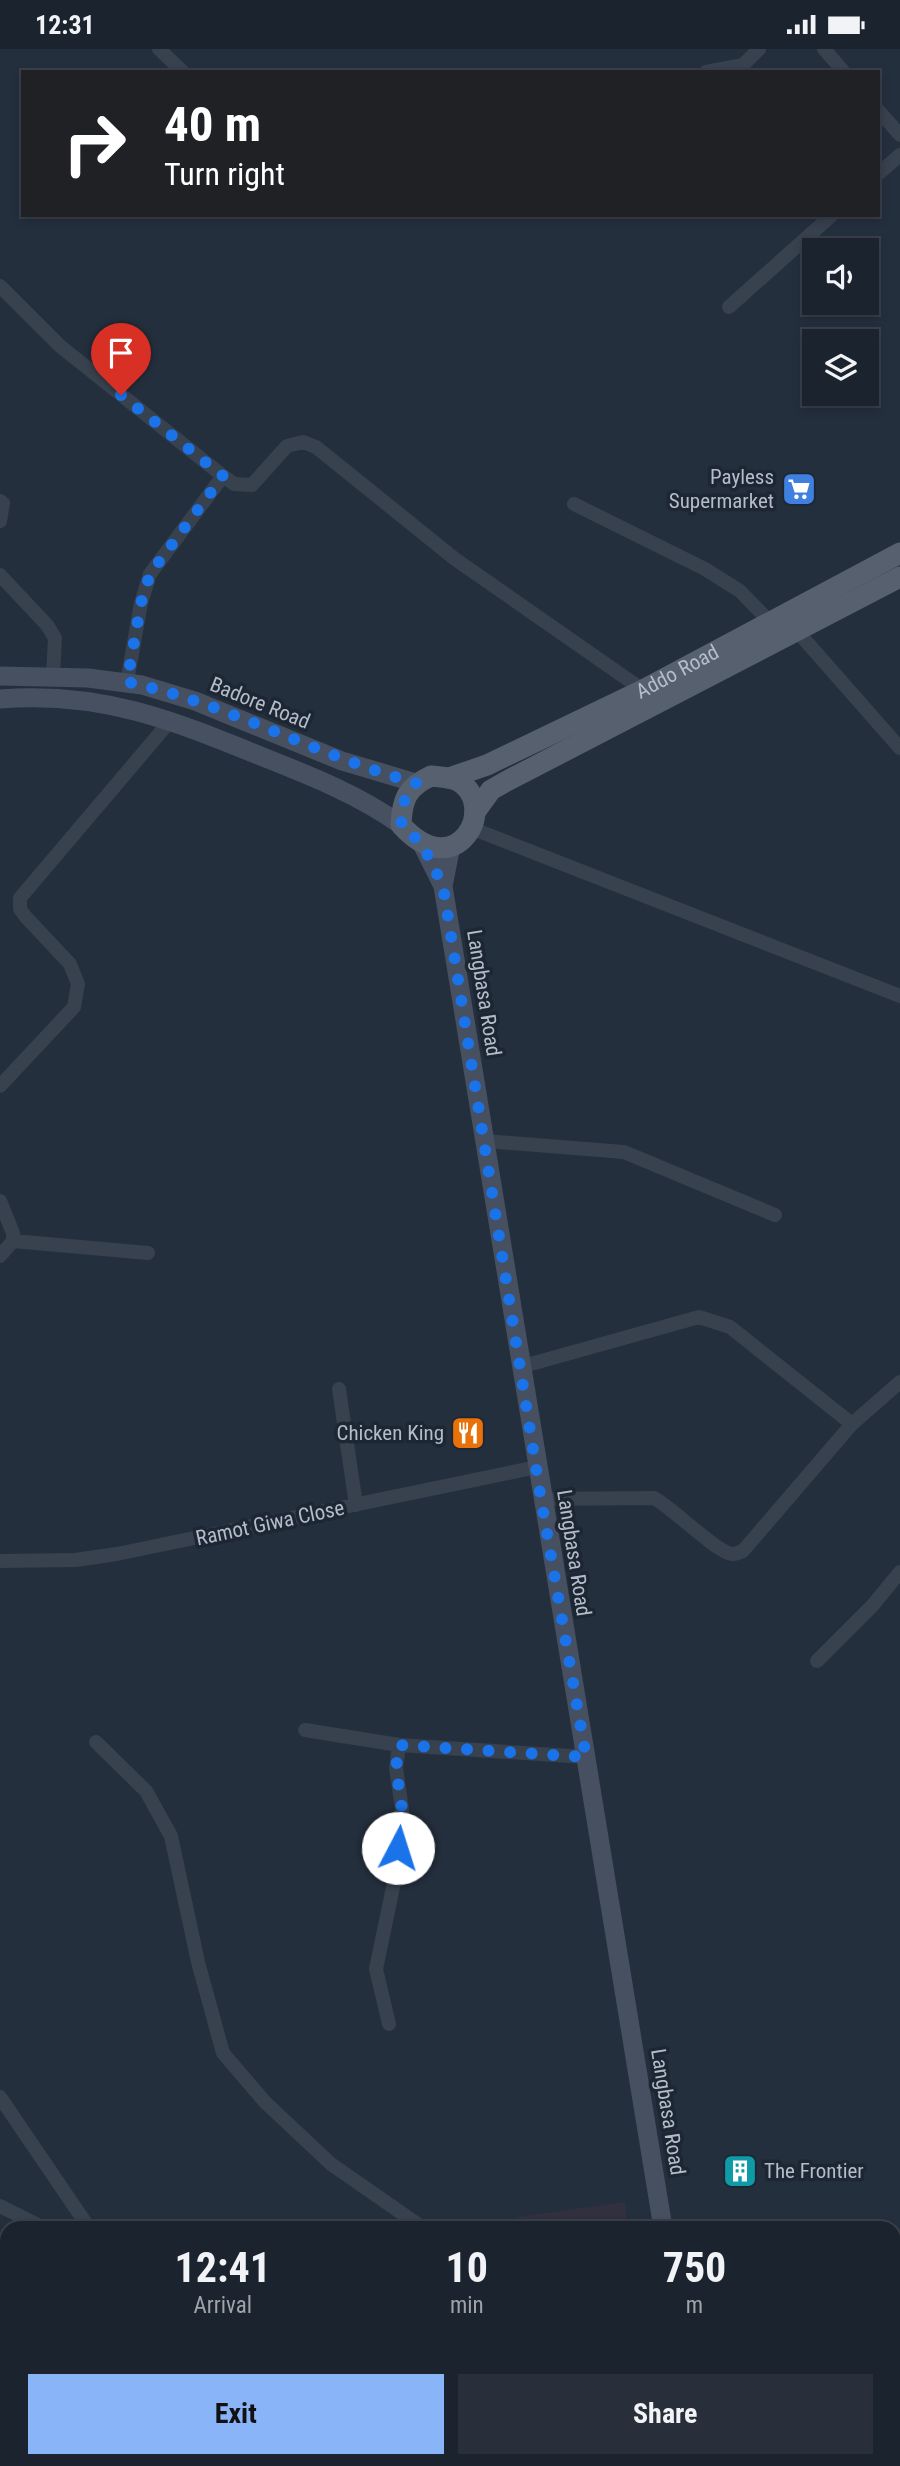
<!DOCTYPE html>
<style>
:root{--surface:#1b232e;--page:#282f3a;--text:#f1f3f6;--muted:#a0a4aa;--line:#39404a;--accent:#8ab4f8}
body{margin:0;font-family:"Roboto Condensed",sans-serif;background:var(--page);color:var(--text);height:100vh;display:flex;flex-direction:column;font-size:26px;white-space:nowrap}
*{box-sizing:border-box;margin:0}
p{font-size:23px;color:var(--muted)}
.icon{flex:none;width:38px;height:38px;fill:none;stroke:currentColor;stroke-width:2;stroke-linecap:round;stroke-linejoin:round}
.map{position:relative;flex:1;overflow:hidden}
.side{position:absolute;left:0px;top:2172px;width:901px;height:247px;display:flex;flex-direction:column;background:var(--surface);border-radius:21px 21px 0 0;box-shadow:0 4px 10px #0003,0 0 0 2px var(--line)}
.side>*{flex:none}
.top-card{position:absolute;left:21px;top:21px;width:859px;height:147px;border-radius:0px;box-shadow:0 4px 10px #0003,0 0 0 2px var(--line);background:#202124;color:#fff;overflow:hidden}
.controls{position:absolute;left:802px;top:189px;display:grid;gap:14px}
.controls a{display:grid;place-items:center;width:77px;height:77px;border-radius:0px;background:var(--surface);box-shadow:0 4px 10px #0003,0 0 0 2px var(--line);font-size:35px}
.pin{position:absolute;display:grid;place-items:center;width:60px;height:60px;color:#fff;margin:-72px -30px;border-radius:50% 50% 50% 0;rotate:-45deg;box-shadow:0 0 7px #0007}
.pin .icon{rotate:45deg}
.me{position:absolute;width:77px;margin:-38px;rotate:5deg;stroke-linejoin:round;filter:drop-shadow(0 0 5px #0008)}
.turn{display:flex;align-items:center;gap:24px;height:147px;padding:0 28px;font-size:32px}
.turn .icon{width:91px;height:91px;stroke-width:2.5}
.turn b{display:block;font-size:49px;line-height:60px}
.eta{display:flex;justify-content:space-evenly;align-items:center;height:119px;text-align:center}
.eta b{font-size:42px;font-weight:700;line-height:49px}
.button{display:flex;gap:14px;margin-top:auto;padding:14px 28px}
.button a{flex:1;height:80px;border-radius:0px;background:var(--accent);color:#111;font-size:28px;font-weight:700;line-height:80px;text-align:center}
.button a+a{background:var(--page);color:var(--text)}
.status{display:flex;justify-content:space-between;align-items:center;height:49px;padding:0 35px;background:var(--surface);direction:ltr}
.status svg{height:19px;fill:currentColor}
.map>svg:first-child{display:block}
.medical{fill:#32303f}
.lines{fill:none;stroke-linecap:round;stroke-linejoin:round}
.street{stroke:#38414e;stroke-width:14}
.secondary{stroke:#465061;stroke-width:19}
.primary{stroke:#56606e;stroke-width:21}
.route{stroke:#1a73e8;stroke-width:12;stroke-dasharray:0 21.6}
.labels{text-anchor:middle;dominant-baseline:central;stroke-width:7;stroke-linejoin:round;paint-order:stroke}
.poi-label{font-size:21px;fill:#b4bcc9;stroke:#1d2633;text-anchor:end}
.street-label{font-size:21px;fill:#b4bcc9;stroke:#1d2633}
</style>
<div class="status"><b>12:31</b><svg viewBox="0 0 49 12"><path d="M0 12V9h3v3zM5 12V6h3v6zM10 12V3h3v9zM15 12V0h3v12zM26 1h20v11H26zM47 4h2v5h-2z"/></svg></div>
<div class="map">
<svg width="900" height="2417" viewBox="0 0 900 2417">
<rect width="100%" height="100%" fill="#242f3e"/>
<path class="medical" d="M625,2153L628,2179H515L517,2168Z"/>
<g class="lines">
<path class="street" d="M159,0L183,23
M824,0L844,23
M706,23L743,16L759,0
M878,61L900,86
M878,125L900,106
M0,237L60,297L223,427
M729,258L832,166
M0,452L3,454L0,472
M574,455L705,520L740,542L770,573
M0,526L47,576L55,589L53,627
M797,582L900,699
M127,633L141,554L150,525L223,427L234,435L252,436L287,397L303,393L316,398L455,510L643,641
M471,779L900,947
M0,1037L74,958L78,935L70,915L25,867L20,860V849L171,671
M485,1092L624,1103L775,1166
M0,1152L13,1184V1192L0,1207
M13,1192L148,1204
M520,1318L699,1268L730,1278L852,1375
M339,1340L356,1456
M541,1450L654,1449C673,1459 717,1504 732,1505C736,1505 740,1503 743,1502L852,1375L900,1333
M0,1512L75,1511L117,1505L537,1418
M817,1612L873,1556L900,1523
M305,1681L399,1696L586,1708
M96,1693L146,1742L171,1787L198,1913L223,2004L265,2053L331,2115L423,2179
M389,1975L376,1920L397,1819L402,1760L396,1719L399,1696
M0,2048L89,2179
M0,2157L44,2179
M0,2332L7,2325
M374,2412L384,2417
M458,2417L460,2412"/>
<path class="secondary" d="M0,627L88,629L142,636L195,652L342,712L416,734
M0,650C101,642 172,671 263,708C311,727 359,746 401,776
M422,795L443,837L663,2179
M443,837L451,797
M700,2412L701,2417"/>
<g class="primary">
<path d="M431,727C440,728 450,728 458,732C500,756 457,838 401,776C402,750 407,738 431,727Z"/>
<path id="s1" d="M449,729L487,716L643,641L900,504"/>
<path d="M475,763L491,741L505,733L900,528"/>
</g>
</g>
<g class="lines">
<path class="route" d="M121,346L223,427L150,525L141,554L127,633C227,654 317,707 416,734L405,748L401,776L422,795L443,837L541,1450L586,1708L399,1696L396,1719L402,1760L398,1799"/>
</g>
<defs>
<g id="supermarket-square" transform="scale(1.75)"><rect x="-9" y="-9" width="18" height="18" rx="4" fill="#3f7fe0" stroke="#1d2633"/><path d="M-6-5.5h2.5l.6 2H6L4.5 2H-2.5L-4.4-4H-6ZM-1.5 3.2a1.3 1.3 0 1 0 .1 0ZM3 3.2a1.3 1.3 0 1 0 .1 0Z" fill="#fff"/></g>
<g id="restaurant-square" transform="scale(1.75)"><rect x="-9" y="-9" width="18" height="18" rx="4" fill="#e8710a" stroke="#1d2633"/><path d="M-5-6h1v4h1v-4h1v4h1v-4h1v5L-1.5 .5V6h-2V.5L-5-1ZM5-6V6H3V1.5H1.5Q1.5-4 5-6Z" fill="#fff"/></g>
<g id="building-square" transform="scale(1.75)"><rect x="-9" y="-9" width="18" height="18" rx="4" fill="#0f9aa8" stroke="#1d2633"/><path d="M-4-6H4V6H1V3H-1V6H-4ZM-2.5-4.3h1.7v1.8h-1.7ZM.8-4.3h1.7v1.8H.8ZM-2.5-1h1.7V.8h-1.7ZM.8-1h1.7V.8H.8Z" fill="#fff"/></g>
</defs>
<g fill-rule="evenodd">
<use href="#supermarket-square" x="799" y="440"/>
<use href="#restaurant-square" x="468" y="1384"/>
<use href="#building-square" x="740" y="2122"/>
</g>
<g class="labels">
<g class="poi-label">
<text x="774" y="428">Payless<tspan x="774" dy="24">Supermarket</tspan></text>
<text x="444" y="1384">Chicken King</text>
<text x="764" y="2122" text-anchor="start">The Frontier</text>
</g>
<g class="street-label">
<text stroke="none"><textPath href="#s1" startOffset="252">Addo Road</textPath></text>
<text transform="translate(260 654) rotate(22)">Badore Road</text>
<text transform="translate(484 944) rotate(81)">Langbasa Road</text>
<text transform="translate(270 1474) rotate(-12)">Ramot Giwa Close</text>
<text transform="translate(574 1504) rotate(81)">Langbasa Road</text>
<text transform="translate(668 2063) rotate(81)">Langbasa Road</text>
</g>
</g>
</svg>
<div class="controls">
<a><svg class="icon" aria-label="sound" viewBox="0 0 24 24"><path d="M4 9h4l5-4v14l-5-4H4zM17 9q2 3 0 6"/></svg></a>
<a><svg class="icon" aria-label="layers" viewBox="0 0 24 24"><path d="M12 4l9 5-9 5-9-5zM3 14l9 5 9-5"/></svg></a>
</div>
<div class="pin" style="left:121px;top:346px;background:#d93025"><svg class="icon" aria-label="arrive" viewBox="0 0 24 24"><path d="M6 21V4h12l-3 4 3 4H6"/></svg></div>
<svg class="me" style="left:398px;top:1799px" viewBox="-20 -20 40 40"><circle r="19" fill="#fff"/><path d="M0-13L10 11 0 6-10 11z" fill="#1a73e8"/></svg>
<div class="top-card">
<div class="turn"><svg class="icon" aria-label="right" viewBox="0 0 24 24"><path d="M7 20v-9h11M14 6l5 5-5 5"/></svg><div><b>40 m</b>Turn right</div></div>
</div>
<section class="side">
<div class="eta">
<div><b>12:41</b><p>Arrival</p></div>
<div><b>10</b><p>min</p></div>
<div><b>750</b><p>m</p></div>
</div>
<div class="button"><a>Exit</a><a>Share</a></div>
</section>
</div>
